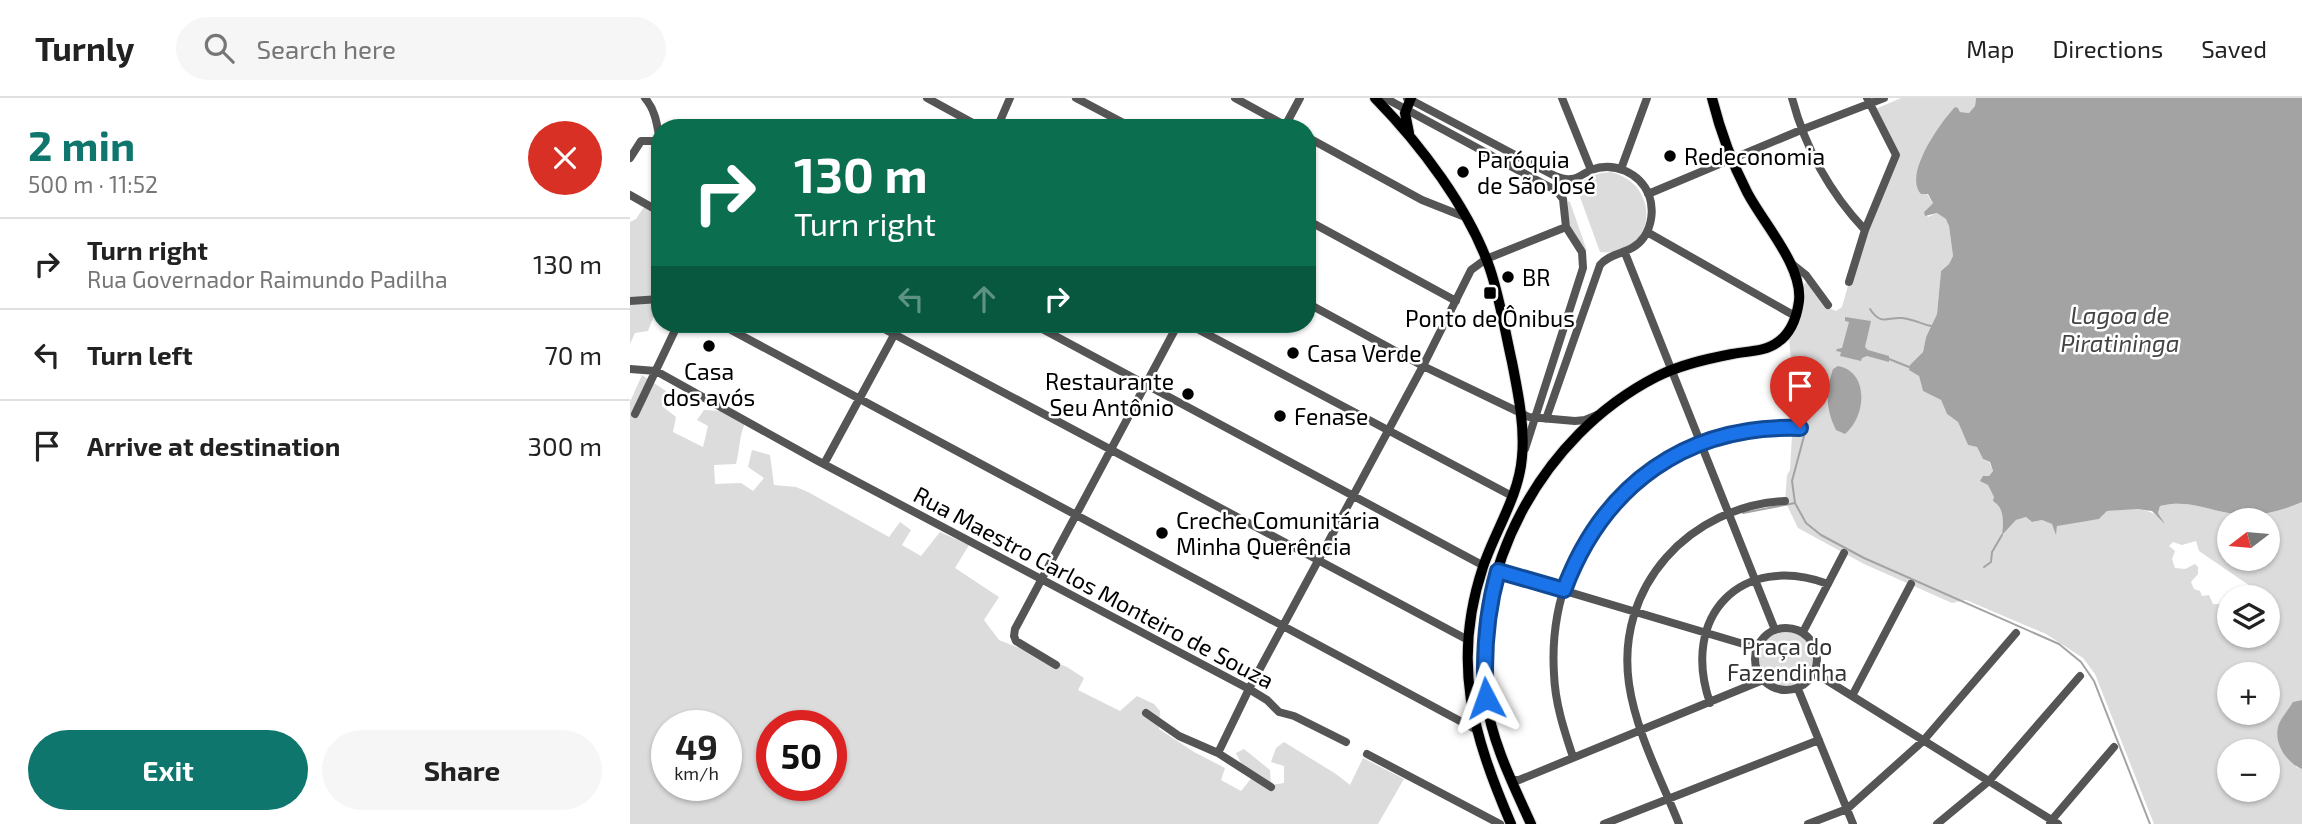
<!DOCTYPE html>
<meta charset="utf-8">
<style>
:root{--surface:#fff;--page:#f6f6f6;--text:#222;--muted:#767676;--line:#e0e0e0;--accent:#0f766e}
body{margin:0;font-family:"Exo 2",sans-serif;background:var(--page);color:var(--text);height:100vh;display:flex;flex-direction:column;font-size:26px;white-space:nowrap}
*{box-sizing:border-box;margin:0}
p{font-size:23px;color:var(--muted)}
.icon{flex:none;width:38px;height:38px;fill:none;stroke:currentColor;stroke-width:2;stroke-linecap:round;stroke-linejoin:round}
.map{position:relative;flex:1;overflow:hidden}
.panel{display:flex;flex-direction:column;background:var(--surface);width:630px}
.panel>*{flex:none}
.guide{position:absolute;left:21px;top:21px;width:665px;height:214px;border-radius:28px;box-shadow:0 2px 5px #0004;background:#0b6e4f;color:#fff;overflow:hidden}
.needle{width:46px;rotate:254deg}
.fabs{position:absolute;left:1587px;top:410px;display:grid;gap:14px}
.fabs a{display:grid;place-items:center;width:63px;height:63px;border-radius:50%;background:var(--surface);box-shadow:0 2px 5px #0004;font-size:35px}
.speed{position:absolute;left:21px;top:612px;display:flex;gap:14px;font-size:35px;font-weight:700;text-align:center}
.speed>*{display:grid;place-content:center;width:91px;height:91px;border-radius:50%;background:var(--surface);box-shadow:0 2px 5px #0004;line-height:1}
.speed small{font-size:18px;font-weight:400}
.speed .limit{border:10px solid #d22;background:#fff;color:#111}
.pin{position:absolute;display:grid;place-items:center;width:60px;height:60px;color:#fff;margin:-72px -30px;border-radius:50% 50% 50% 0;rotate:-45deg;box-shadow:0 0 7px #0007}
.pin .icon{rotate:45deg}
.me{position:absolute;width:77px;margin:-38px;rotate:356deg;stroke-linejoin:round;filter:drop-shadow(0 0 5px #0008)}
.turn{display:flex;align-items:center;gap:24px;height:147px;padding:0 28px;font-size:32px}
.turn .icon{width:91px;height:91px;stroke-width:2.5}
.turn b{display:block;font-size:49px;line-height:60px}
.lanes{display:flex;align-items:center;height:66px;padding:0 28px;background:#0003;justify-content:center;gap:35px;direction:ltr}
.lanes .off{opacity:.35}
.round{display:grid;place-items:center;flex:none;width:74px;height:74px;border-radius:37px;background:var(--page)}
.summary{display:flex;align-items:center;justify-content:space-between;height:119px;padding:0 28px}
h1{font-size:42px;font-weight:700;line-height:52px;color:var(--accent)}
.primary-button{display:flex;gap:14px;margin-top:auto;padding:14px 28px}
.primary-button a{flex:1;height:80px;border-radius:42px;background:var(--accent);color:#fff;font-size:28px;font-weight:700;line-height:80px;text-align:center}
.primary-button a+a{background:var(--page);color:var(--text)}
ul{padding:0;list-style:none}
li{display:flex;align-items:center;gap:21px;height:91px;padding:0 28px;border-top:2px solid var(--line)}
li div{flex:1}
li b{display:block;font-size:26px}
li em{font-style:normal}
header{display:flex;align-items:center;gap:42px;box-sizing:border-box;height:98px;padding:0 35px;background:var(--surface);border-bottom:2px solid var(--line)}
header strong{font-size:33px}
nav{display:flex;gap:38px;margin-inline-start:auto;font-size:24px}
.search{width:490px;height:63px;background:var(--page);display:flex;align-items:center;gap:18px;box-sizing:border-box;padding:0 24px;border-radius:38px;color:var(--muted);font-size:26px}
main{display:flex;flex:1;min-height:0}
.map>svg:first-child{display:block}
.green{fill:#dcdcdc;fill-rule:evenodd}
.water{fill:#a3a3a3}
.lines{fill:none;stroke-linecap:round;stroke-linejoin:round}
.stream{stroke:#a3a3a3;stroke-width:2}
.major-casing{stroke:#dbdbdb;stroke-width:12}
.minor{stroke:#555;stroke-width:8}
.major{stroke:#000;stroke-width:10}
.route-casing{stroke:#114b97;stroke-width:18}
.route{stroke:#1a73e8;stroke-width:12}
.poi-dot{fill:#000;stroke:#fff;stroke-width:2.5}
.labels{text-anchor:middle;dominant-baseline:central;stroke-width:5;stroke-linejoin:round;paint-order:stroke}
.poi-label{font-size:23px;fill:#000;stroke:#fff;text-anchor:start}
.street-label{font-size:23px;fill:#000;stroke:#fff}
.park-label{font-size:23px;fill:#333;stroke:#fff}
.water-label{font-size:24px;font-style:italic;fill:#444;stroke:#fff}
</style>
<header>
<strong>Turnly</strong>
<div class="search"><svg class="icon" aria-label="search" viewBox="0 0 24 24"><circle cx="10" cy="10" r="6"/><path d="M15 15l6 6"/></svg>Search here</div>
<nav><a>Map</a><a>Directions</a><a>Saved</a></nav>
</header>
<main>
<section class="panel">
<div class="summary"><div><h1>2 min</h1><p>500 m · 11:52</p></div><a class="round" style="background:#d93025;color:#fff"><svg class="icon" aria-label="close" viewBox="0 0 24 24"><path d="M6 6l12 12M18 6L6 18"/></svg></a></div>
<ul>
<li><svg class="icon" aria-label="right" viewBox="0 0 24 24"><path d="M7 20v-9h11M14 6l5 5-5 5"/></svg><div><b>Turn right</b><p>Rua Governador Raimundo Padilha</p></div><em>130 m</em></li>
<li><svg class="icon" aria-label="left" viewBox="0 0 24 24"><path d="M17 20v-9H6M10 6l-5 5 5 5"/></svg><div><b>Turn left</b></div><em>70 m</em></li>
<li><svg class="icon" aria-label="arrive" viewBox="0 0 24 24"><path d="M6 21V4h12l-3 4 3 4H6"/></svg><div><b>Arrive at destination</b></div><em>300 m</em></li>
</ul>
<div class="primary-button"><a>Exit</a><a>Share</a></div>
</section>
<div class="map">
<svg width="1672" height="726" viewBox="0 0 1672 726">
<rect width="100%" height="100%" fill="#fff"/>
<path class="green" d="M1271,0H1346L1345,8L1339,15L1330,14L1328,10L1297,96L1303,105L1294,114L1298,119L1307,115L1317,121L1319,128L1323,158L1319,166L1311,173L1307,216L1296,239L1293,254L1285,264V273L1289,278L1293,293L1311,302L1317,316L1328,324L1338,347L1347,349L1353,361L1359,364L1363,373L1359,378L1358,387L1373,416L1372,436L1386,422L1396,419L1402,424L1412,422L1422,426L1426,435L1427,428L1431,426L1469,421L1477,413C1497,411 1515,407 1532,421L1528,415L1530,408C1563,401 1576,413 1607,416C1630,419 1651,413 1672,404V602L1663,604L1666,669L1672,671V726H1524L1465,576L1453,560L1416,536L1336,502L1322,505L1234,466L1168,430L1155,403L1157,377L1160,372L1162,337L1179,292L1164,293L1159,240L1172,208L1174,186L1177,183L1201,211L1206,213L1212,209L1219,184L1265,57L1241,13ZM1600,422H1638V460H1600ZM1566,443L1569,453L1623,490L1625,499H1638V537H1600L1599,503L1593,506H1583L1579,497L1572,498L1570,493L1564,491L1561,484L1568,476V469L1565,466L1555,471L1545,470L1542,461L1545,453L1539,448L1543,444L1552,447ZM1600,576H1638V614H1600ZM1600,653H1638V691H1600Z
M981,74C1035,88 1024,161 970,154L946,88C957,79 966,75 981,74Z
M18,103L30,110V203L18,233L5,235L0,246V124L6,121Z
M938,103L940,104L957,153C942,139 936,124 938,103Z
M12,277L36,293L32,308L46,319L43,334L73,349L78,328L67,322L74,312L94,313L116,323C109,337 110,351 106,366L84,367L85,386L111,385L123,393L134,380L118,369L122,352L140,357L144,387L166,389L178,394L259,439L270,424L281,432L272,447L291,458L310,434L339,447L325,470L369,499L354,522L369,542L437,569L454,580L448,592L490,613L507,598L524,606L530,613L529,631L564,654L595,670L591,682L611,693L624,677L611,665L606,655L614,651L640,672L641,687L654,685V668L641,664L646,650L654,644L706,676L720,687L733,660L774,681L748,726H0V304ZM37,628H96V688H37ZM142,628H201V688H142Z
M1129 561a28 28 0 1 1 56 0a28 28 0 1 1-56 0Z"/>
<path class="water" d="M1346,0H1672V404C1651,413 1630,419 1607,416C1577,413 1561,401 1530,408L1528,415L1535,426L1522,413L1507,411L1477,413L1469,421L1427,428L1426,437L1422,426L1412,422L1402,424L1396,419L1386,422L1372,437C1373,424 1375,410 1363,403L1364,399L1358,387L1350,383L1353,378H1359L1363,373L1360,364L1353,361L1347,349L1338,347L1328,324L1317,316L1311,302L1293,293L1289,278L1279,272L1280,267L1293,254L1296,239L1307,216L1311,173L1319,166L1323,158L1319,128L1316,121L1307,115L1295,118L1294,114L1303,105L1298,96H1291C1273,77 1310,25 1325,9L1328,10L1330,14L1339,15L1345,8Z
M1215,219L1241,223L1235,249L1238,252L1259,258V264L1237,258L1232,260L1231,263L1210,258L1211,254L1206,253L1207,251L1212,250L1219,224L1215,223Z
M1208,268C1240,274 1236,319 1215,336L1206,332C1195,310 1196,293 1203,271Z
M1672,602V671C1657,665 1644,646 1648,629C1650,621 1659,611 1663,604Z"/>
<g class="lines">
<path class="stream" d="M1240,211C1251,228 1257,219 1272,220C1282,221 1292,226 1301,228
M1259,261L1279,269
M1177,327L1162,383L1165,405L1176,425L1191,437L1234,460L1429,546L1451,564L1464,583L1520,726
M1113,415L1165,405
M1354,469L1361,464L1362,454L1372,437"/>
<g class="major-casing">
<path id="major" d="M745,0C790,46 839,110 860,171C870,201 875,233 882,264C888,295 895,328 892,359C889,398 865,433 853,469C821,565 843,637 881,726
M779,35L775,15L781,0
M901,726C883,686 862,645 856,601C839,473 911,338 1026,279C1049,267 1076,261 1102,256C1117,253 1135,254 1148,244C1161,235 1167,218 1169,203C1173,168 1133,125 1117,94C1102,65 1090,32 1082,0"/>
</g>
<path class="minor" d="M297,0L352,30
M446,0L503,30
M605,0L660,30
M755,0L912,85L927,93L933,101L936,129L952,154L953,170L895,351
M777,0L925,78C930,80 936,82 941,81C948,81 954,75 961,72C984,63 1010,75 1019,97C1024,111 1022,127 1014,139C1002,157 981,153 970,167L916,321
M932,0L961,72
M1162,0C1175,49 1200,95 1235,132
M367,30L380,0
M654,30L670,0
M677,39L792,102L835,119
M0,60L11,43H30C27,27 26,13 15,0
M991,71L1017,0
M1018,96L1171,32L1254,0
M0,97L30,114
M677,122L826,203
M1017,134L1165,218
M995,155L1145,532
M1161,165L1176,177L1198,207
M1219,184L1235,132L1266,57L1237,0
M0,203L30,201
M677,205L793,268L899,319L945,323L955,322L967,317
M90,226L845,631
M245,226L838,542
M403,226L854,468
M558,226L882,398
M0,271L26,273L186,362L619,591L637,602L649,614L664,618L716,644
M5,316L48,226
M194,366L270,226
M868,473L1127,550
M1125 561a31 31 0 1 1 62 0a31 31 0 1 1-62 0Z
M1173,534L1214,455
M426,567L386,543L384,538L385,531L548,226
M1185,575L1428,726
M1168,591L1223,726
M1222,598L1281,486
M1080,605C1050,518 1111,454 1198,486
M516,615L549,638L588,655L641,689
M588,655L619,591L793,268L841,172L856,161L936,129
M737,656L870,726
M943,659C934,632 925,605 924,576C915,433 1029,325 1170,330
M882,682H889L1133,582
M1420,724L1484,649
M974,726L1189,642
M1049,726C1031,681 1006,634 999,586C985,488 1060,408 1155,403
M1178,726L1217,711L1293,643L1386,535
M1307,726L1359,683L1450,578"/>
<use href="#major" class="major"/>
</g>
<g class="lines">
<g class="route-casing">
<path id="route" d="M856,600C853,556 856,516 868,473L934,492C973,387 1057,326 1170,330"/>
</g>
<use href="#route" class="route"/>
</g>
<g class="poi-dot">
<circle cx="1040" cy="58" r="7"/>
<circle cx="833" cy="74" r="7"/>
<circle cx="878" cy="179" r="7"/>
<rect x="853" y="188" width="14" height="14" rx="3.5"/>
<circle cx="79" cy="248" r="7"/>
<circle cx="663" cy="255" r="7"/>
<circle cx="558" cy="296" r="7"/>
<circle cx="650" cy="318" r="7"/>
<circle cx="532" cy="435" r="7"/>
</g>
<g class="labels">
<g class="poi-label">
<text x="1054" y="58">Redeconomia</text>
<text x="847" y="61">Paróquia<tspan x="847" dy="26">de São José</tspan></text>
<text x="892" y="179">BR</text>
<text x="860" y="220" text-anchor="middle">Ponto de Ônibus</text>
<text x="677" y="255">Casa Verde</text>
<text x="79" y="273" text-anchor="middle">Casa<tspan x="79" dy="26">dos avós</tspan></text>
<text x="544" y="283" text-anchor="end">Restaurante<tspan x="544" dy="26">Seu Antônio</tspan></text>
<text x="664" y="318">Fenase</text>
<text x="546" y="422">Creche Comunitária<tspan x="546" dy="26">Minha Querência</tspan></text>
</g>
<g class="street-label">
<text transform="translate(464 489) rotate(28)">Rua Maestro Carlos Monteiro de Souza</text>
</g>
<g class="park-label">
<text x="1157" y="548">Praça do<tspan x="1157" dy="26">Fazendinha</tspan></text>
</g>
<g class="water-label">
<text x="1490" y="216">Lagoa de<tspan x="1490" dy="28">Piratininga</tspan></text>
</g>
</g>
</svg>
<div class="fabs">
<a><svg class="needle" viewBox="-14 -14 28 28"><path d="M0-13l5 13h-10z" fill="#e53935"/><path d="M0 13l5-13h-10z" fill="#767676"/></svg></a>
<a><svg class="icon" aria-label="layers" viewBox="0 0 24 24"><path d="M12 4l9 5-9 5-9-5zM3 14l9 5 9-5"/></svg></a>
<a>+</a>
<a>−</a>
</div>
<div class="speed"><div>49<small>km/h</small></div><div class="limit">50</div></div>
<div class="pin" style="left:1170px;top:330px;background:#d93025"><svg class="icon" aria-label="arrive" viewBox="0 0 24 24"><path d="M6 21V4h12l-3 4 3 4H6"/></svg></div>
<svg class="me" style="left:856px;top:600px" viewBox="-20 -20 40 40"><path d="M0-17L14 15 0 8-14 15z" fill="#1a73e8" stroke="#fff" stroke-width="4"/></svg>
<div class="guide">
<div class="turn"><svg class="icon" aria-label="right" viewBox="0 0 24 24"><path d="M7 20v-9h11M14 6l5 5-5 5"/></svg><div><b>130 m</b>Turn right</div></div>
<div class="lanes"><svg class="icon off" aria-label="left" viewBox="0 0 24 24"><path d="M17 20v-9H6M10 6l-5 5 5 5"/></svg><svg class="icon off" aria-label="ahead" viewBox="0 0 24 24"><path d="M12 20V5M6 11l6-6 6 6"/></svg><svg class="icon" aria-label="right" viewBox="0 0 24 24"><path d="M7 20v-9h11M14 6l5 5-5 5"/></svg></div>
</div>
</div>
</main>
